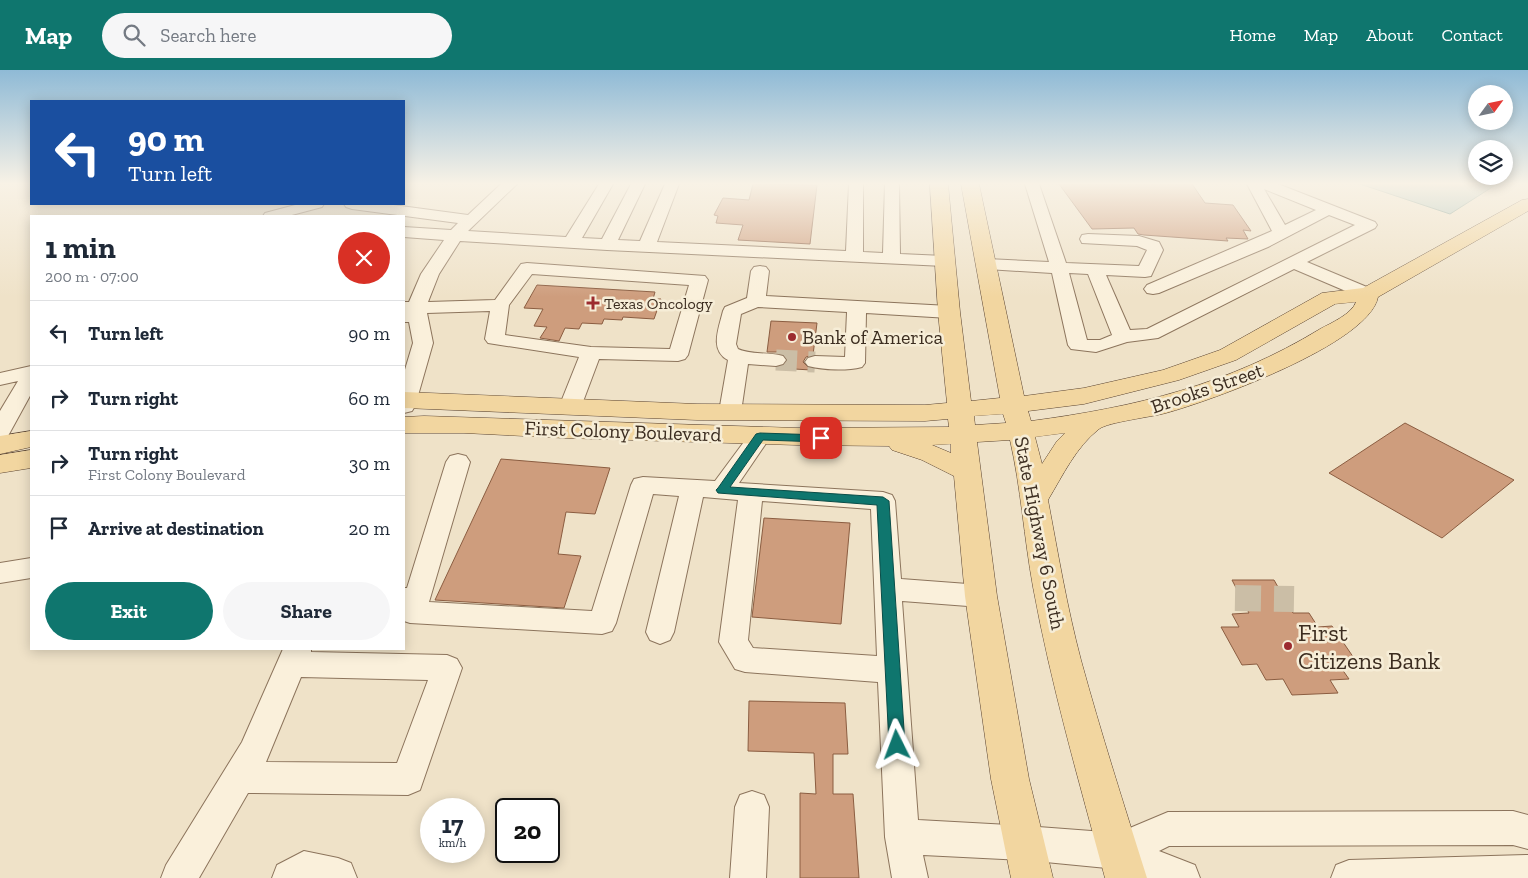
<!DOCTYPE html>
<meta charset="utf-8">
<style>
:root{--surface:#fff;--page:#f6f6f7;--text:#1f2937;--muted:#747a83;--line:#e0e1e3;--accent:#0f766e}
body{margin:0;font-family:"Zilla Slab",serif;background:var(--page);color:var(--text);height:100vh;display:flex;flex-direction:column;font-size:19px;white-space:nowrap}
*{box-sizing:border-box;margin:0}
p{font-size:16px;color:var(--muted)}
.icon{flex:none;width:28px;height:28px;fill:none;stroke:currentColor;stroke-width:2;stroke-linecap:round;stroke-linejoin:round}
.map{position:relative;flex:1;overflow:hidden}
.details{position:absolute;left:30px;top:145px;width:375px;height:435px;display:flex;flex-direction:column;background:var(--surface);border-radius:0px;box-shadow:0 2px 12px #0003}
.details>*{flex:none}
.hud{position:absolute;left:30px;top:30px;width:375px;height:105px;border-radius:0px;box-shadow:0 2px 12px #0003;background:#1a4fa0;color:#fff;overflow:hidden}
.needle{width:32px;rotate:57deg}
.tools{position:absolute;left:1468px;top:15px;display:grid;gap:10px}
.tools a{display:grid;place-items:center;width:45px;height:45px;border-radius:50%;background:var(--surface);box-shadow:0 2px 12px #0003;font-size:25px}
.speed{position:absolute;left:420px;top:728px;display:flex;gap:10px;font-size:25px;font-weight:700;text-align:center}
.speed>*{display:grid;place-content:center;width:65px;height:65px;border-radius:50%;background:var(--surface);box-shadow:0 2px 12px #0003;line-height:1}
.speed small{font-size:12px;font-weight:400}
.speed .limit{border:2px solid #111;border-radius:8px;background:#fff;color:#111}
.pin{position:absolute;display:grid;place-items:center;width:42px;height:42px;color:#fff;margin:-21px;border-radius:10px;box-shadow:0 2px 8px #0006}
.me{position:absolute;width:55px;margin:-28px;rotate:357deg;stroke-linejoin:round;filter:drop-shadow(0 0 4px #0008)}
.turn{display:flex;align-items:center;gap:18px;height:105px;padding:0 15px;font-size:22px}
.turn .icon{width:65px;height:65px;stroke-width:2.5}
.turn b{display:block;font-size:35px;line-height:42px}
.round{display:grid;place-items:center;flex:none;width:52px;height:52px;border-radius:26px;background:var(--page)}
.headline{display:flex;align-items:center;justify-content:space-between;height:85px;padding:0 15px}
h1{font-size:30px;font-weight:700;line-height:38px}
.primary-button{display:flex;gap:10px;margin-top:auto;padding:10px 15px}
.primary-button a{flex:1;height:58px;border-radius:30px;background:var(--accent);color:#fff;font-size:20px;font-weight:700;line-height:58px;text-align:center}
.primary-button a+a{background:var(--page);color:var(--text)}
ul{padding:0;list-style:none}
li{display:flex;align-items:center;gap:15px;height:65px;padding:0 15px;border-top:1px solid var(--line)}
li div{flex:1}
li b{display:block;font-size:19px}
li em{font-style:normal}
header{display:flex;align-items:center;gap:30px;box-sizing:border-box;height:70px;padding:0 25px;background:var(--accent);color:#fff}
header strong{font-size:24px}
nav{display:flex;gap:28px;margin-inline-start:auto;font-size:18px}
.search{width:350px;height:45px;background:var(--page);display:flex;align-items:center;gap:12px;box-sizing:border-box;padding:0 18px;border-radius:28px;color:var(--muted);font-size:19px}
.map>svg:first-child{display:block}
.water{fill:#a9c3bb;stroke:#6f9288}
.building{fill:#ce9d7d;stroke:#8b5d41}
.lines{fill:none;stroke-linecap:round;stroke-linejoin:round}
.minor-tunnel-far1{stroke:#cbbea6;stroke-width:21;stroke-dasharray:21 11;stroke-linecap:butt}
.minor-tunnel{stroke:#cbbea6;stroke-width:26;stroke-dasharray:26 13;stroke-linecap:butt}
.minor-casing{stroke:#8c745c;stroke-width:2}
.major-casing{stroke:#5a4330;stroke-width:1}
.minor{fill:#faf0db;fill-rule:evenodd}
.major{fill:#f2d6a0;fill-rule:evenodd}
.route{fill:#0f766e;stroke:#0a4d48}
.poi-dot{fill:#9c2b2f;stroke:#f6edd7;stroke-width:2}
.labels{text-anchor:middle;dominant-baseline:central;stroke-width:5;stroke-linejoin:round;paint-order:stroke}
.far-poi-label{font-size:16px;fill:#3c2d20;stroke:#f6edd7;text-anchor:start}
.poi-label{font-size:20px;fill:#3c2d20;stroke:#f6edd7;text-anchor:start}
.street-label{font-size:20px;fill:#3c2d20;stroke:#f6edd7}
.near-poi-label{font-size:24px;fill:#3c2d20;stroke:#f6edd7;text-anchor:start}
</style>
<header>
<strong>Map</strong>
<div class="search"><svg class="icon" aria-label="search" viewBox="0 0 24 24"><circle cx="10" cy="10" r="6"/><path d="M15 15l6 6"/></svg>Search here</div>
<nav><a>Home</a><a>Map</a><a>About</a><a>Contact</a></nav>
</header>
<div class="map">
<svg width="1528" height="808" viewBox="0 0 1528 808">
<rect width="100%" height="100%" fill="#efe2c8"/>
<path class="water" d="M1360,114H1497L1450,144Z"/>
<path class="building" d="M753,114L817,115L810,174L738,170L743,155L716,153L718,146L714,145L723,128L749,130Z
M1059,114H1192L1205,133L1233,135L1251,161L1243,160L1248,169L1226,168L1228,171L1144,165L1138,164L1134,158L1092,159Z
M537,215L655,222L653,229H661L654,249L623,247L622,250L604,249L602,254L582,253L579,259L565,258L559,271L540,268L547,257L534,256L543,239L524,238Z
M771,251L817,253L813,285L806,287L803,292L811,300L778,298L784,295L788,290L781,282H767Z
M1405,353L1514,410L1442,468L1329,403Z
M501,389L610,398L595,444L566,442L558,484L581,486L564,538L435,530Z
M764,448L850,453L841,554L752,547Z
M1232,510H1274L1293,543H1309L1318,557L1332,556L1358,594L1339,595L1349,609L1330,610L1338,623L1292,625L1283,609L1266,610L1257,594L1242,595L1221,557H1239L1232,544L1249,543Z
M749,631L845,633L848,684H833V724H853L859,808H800V723L816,724L814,683L748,681Z"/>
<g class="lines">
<path class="minor-tunnel-far1" d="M776,290L815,292"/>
<path class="minor-tunnel" d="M1235,528L1294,529"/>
<g class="minor-casing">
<path id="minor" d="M501,114H517L468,161L566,167L599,114H613L582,168L602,169L631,114H645L618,170L640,171L665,114H679L657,172L846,181L849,114H863V182L883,183L885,114H899L900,184L944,186L950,187L953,191L950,195L944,196L607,180L460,171L439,204L428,232L495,230L521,194L527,193L705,206L708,210L688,285L685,289L678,291L599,289L581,337L578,342L570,344L562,342L559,337L579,287L488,273L485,269L490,241L427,243L433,273L415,336L412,341L404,343V303L413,273L409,252H404V232H409L421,204L444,170L404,167V157L451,160L458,153L352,139L346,137L344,134H386L468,145ZM532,204L689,215L670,279L591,277L505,265L509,235Z
M1025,114H1039L1066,193L1139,196L1147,180L1137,176L1082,173L1080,169L1082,165L1088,164L1139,166L1159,172L1163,180L1151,206L1145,207L1106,205L1130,260L1147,259L1355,155L1329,145L1268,177L1159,223L1153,224L1147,223L1144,219L1147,215L1272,161L1247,114H1278L1375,152L1377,155L1375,158L1307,192L1374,220L1377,224L1374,228L1368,229L1362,228L1294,199L1158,268L1127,272L1096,282L1071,279L1068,275L1052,203L987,199L981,198L978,194L981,190L987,189L1049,192ZM1264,119L1316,140L1285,155ZM1069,203L1088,204L1112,265L1100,270H1087Z
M299,134H324L322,137L288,146H263L265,143Z
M760,196L766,197L769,201L766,226L949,236L956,238L958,242L956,246L949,248L866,243L865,293L862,297C846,301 824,300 808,296L805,292L808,288L815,286L845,287L847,242L758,237L741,244L736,274L738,279C751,285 769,282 783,286L786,290L783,294L776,296L748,294L741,342L738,347L730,349L722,347L719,342L728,290C709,280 719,258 723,241L725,237L747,228L751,201L754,197Z
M31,296V324L8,366L0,368V341L18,311L0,315V303Z
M760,359L768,361L771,366L739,413L883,422L892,425L895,431L901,509L981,515L991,518L995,526L991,534L981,537L902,531L918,750L1025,756L1118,763L1168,742L1513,741L1528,745V779L1513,775L1169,776L1159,781L1195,795L1200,808H1140L1117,799L1025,790L923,785L928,808H892L885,767L878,612L745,602L735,599L719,572L738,430L703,427L674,562L670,570L660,574L650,570L646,562L679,426L653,424L616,553L612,561L602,564L410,553L404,551V518H407L446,392L450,386L458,384L466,386L470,392L429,532L592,541L631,415L634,409L643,407L715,411L752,361ZM762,431L871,439L877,586L753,578L748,570Z
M31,488V508L0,513V493Z
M283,579H311V582L447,585L457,589L462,598L420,720L408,725L248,723L199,808H161L166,795L242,672ZM301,607L428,610L397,693L266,692Z
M752,721L764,725L769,737L766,808H730L735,737L740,725Z
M304,781L338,788L351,793L357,808H272L277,795Z
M1528,785V808H1331L1336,795L1349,790Z"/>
</g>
<g class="major-casing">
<path id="major" d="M930,114H948L960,242L971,331L1000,328L961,114H979L1024,326L1084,318L1163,300L1220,280L1322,223L1363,218L1522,130L1528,129V141L1378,227C1369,274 1210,331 1166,343C1152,347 1108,352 1099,359C1076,377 1063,405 1048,430C1058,483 1067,537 1081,590C1101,663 1124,735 1147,808H1105C1079,711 1051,615 1033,517C1024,468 1021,418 1010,370L977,372L997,526L1029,709L1053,808H1011L991,709L965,526L954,406L922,390L892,380L889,376L797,375L565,368L464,363H404V347L424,346L797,358L949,357L948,349L925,351L697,350L404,338V322L697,334L925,335L947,333L938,242ZM1356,232C1352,244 1331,253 1320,259C1228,315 1136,337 1031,351L1028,341L1084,334L1179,310L1236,290L1335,234ZM1003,344L1006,353L975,355L974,346ZM1065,363L1057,371L1042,394L1035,367ZM951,374V383L932,375Z
M31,361V377L0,384V366Z
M31,380V398L0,403V385Z"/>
</g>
<use href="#minor" class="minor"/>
<use href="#major" class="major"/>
</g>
<linearGradient id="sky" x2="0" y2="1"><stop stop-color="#8fbad6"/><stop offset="0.5" stop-color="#f8f2e6"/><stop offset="1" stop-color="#f8f2e6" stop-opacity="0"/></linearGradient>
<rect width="1528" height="227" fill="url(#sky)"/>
<path class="route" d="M760,363L821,365L826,368L821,372L763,370L730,417L883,427L889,431L905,675L902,680L897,682L892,680L889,675L877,435L718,423L716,420L718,418L756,364Z"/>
<g class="poi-dot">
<path d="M590.5 225.5h5v5h5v5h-5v5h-5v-5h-5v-5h5z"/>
<circle cx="792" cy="267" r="5"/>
<circle cx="1288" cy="576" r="5"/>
</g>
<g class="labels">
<g class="far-poi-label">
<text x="604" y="233">Texas Oncology</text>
</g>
<g class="poi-label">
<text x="802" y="267">Bank of America</text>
</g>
<g class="street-label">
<text transform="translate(1207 318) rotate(-19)">Brooks Street</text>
<text transform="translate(623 361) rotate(2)">First Colony Boulevard</text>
<text transform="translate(1040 463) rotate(79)">State Highway 6 South</text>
</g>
<g class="near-poi-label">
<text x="1298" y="562">First<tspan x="1298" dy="28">Citizens Bank</tspan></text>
</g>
</g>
</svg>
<div class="tools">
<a><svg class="needle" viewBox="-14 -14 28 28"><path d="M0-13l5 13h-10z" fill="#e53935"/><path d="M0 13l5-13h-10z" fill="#747a83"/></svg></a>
<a><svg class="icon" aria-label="layers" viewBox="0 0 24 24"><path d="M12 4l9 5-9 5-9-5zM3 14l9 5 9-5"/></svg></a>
</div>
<div class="speed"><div>17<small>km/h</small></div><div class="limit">20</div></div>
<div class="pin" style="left:821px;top:368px;background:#d93025"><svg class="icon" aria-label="arrive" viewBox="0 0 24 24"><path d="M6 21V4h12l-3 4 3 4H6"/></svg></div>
<svg class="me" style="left:897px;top:675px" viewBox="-20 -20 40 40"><path d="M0-17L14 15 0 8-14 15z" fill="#0f766e" stroke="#fff" stroke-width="4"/></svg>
<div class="hud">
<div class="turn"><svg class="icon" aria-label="left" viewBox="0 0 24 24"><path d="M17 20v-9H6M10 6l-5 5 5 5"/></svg><div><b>90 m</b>Turn left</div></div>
</div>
<section class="details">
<div class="headline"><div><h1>1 min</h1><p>200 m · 07:00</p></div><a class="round" style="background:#d93025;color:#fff"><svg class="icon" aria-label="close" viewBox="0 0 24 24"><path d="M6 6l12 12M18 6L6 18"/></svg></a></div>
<ul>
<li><svg class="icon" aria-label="left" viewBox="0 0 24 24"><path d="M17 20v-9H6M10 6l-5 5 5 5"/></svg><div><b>Turn left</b></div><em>90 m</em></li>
<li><svg class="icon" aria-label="right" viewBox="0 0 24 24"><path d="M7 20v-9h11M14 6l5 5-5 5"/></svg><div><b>Turn right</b></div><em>60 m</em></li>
<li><svg class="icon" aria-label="right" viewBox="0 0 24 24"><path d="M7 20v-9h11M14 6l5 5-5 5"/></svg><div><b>Turn right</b><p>First Colony Boulevard</p></div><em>30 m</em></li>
<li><svg class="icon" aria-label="arrive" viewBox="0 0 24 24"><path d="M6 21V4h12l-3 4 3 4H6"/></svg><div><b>Arrive at destination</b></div><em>20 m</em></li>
</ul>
<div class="primary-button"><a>Exit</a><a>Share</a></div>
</section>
</div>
